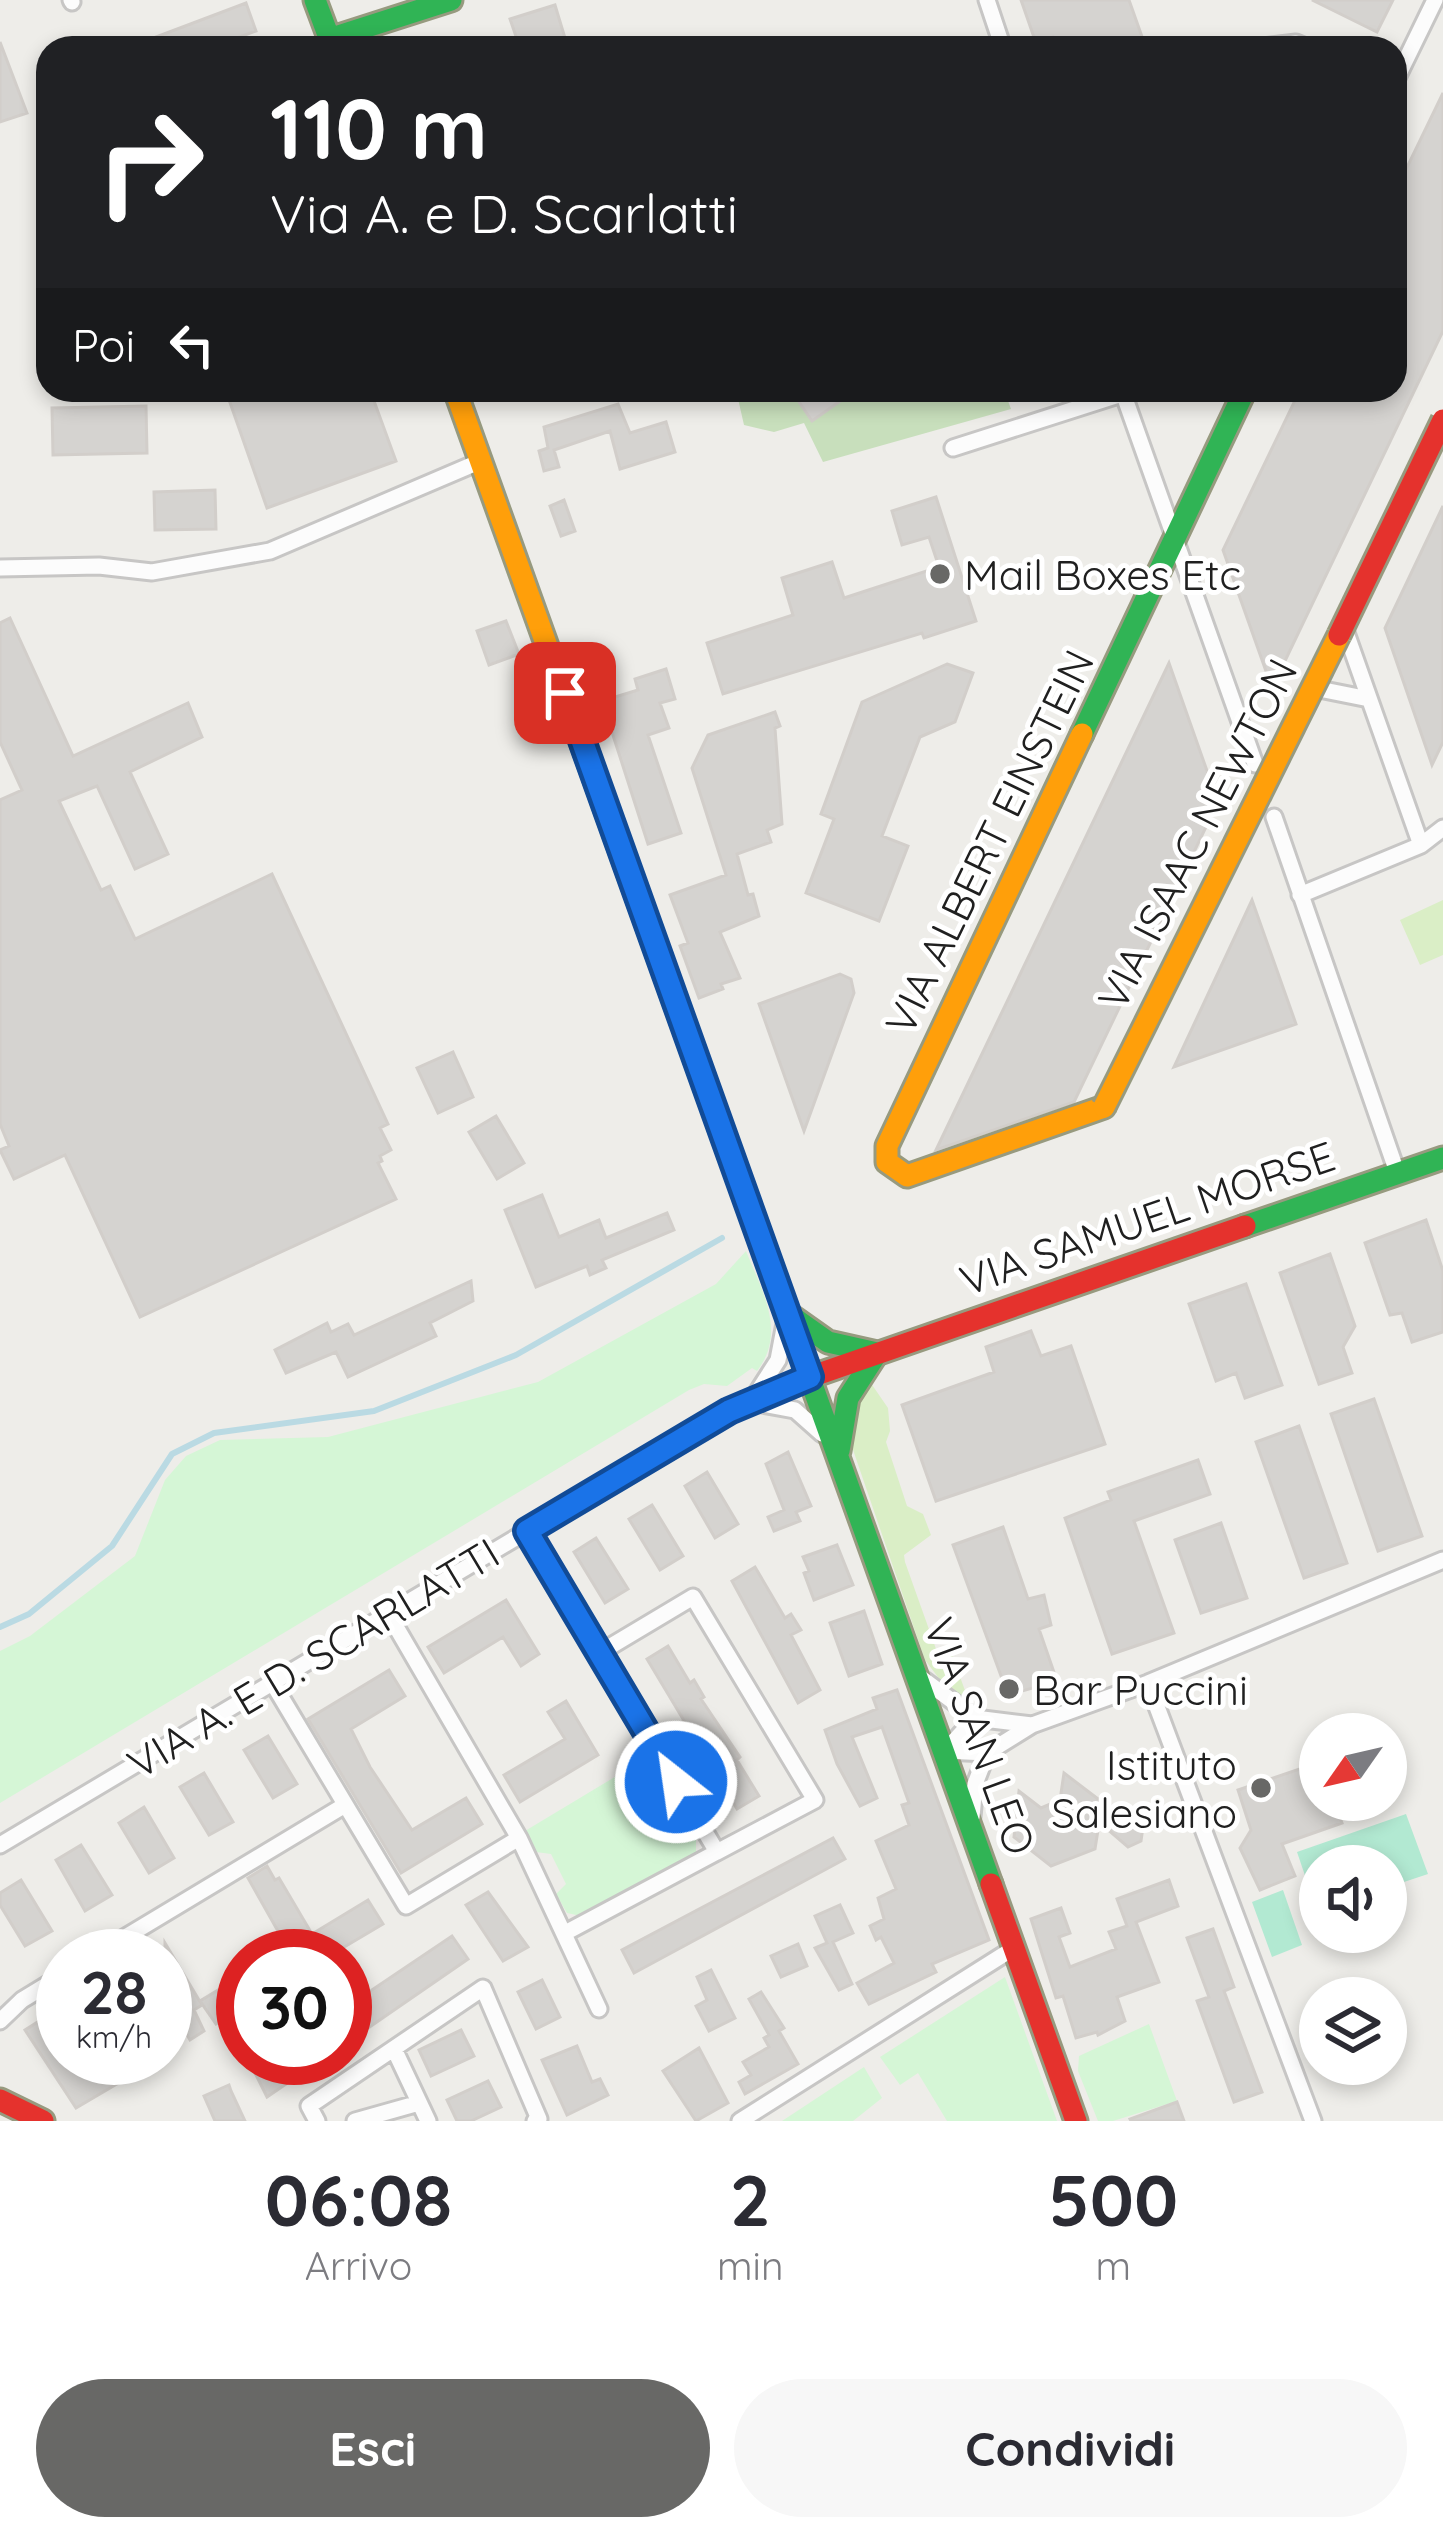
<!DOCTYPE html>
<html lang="it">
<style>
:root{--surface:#fff;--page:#f7f7f7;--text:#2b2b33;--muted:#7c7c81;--accent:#686866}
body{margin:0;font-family:Quicksand,sans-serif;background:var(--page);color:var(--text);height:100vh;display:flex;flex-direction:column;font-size:45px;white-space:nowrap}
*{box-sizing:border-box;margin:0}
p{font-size:39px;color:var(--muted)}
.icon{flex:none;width:66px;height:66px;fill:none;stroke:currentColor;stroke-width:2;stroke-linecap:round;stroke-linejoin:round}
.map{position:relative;height:2121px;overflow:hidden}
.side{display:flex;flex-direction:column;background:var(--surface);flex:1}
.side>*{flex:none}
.guide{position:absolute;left:36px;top:36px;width:1371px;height:366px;border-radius:36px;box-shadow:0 6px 18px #0003;background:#202124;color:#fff;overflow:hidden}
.needle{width:78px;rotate:236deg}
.controls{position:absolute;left:1299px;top:1713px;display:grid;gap:24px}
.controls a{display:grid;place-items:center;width:108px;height:108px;border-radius:50%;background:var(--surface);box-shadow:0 6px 18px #0003;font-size:60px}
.speed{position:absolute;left:36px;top:1929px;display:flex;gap:24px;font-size:60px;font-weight:700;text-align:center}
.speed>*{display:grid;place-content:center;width:156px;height:156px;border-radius:50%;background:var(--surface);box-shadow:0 6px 18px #0003;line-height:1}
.speed small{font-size:30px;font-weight:400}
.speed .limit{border:18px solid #d22;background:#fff;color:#111}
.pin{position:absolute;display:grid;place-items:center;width:102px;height:102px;color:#fff;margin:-51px;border-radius:24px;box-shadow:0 6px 18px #0006}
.me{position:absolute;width:132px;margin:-66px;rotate:330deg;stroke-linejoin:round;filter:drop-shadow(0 0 9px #0008)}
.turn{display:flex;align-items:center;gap:42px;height:252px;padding:0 36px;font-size:54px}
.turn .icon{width:156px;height:156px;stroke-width:2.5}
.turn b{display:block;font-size:84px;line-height:102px}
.then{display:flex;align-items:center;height:114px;padding:0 36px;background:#0003;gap:24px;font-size:45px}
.eta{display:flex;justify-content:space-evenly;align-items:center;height:204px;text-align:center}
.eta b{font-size:72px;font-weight:800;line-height:84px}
.action{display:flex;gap:24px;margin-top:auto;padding:24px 36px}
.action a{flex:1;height:138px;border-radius:72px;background:var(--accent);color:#fff;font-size:48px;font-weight:800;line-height:138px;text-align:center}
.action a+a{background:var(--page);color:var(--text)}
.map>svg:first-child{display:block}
.grass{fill:#daeec6}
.forest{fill:#c8dfbc}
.park{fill:#d5f6d6}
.pitch{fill:#b2e9d2}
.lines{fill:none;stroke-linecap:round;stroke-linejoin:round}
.stream{stroke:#badae3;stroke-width:6}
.building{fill:#d5d3d0;stroke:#d2ceca;stroke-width:3}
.street-casing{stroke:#c7c6c5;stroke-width:21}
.fast-casing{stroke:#979a7f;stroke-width:27}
.slow-casing{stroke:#979a7f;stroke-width:27}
.jam-casing{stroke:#979a7f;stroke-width:27}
.street{stroke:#fcfcfc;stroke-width:15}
.fast{stroke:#30b455;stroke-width:21}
.slow{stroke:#ff9f0a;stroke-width:21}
.jam{stroke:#e5322d;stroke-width:21}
.slow-bridge-casing{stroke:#979a7f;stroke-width:27;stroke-linecap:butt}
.jam-bridge-casing{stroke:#979a7f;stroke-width:27;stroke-linecap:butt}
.slow-bridge{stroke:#ff9f0a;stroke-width:21}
.jam-bridge{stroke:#e5322d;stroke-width:21}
.route-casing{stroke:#114b97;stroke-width:30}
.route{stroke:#1a73e8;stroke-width:21}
.poi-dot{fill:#686866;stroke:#fff;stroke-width:4.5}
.labels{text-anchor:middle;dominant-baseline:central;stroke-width:10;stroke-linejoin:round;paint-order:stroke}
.poi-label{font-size:42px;fill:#202020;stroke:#fff;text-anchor:start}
.street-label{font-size:42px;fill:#202020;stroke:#fff}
</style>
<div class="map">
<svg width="1443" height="2121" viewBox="0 0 1443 2121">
<rect width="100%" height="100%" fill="#eeede9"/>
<path class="grass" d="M1443,900V955L1420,965L1400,920Z
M866,1376L888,1408L890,1431L886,1442L907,1506L923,1514L931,1535L904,1555L905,1562L936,1649L949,1647L970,1704L950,1693L925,1660L850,1441L849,1421Z"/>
<path class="forest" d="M736,390H1004L1011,409L823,462L804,423L774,432L744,425Z"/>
<path class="park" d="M746,1251C762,1291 787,1332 757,1371L752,1368L727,1386L704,1384L689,1390L0,1803V1651L30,1636L135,1556L165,1480L186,1456L220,1440L328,1437L538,1382L716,1284Z
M643,1760L667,1789L657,1796L676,1828L688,1823L696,1839V1853L581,1916L567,1913L556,1894L566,1884L551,1854L536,1852L525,1831Z
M1005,1977L1057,2121H947L918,2073L900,2085L880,2057Z
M1149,2024L1177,2101L1113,2121H1098L1078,2071L1079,2056Z
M864,2067L882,2098L853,2121H782Z"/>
<path class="pitch" d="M1406,1814L1428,1874L1386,1888V1866H1320V1910L1317,1911L1297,1852Z
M1283,1890L1302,1945L1272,1957L1252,1902Z"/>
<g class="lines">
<path class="stream" d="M0,1627L29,1614L112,1546L172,1454L214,1433L374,1411L516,1355L722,1238"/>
</g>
<path class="building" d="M1021,0H1129L1146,48H1057L1053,37L1036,43Z
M1312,0H1393L1377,32Z
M246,3L256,31L210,48H127Z
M555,5L568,48H520L510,19Z
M0,42L27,113L0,122Z
M1443,93V331L1272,688L1223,550L1300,390H1395V192Z
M236,390H370L396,461L267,508L227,394Z
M791,390H837L843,399L812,421Z
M618,404L630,433L666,422L675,452L620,469L610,431L554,450L559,467L544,471L539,451L548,448L544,427Z
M146,406L147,453L53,455L52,408Z
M215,490L216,529L155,530L154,492Z
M936,497L976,621L924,638L922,633L723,694L707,643L793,615L782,578L832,562L844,598L939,567L929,537L902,545L892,511Z
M564,500L575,531L561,536L550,506Z
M1443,506V742L1432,765L1385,628Z
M10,618L73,756L188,703L202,737L130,772L168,854L135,869L97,786L59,801L101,890L110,886L135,939L272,874L388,1124L380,1128L391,1150L380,1156L382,1161L378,1163L396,1199L140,1317L65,1155L14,1179L0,1150L9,1146L0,1124V800L22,790L0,742V623Z
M506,621L519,654L489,665L477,631Z
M1169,663L1218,802L1074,1102L936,1150Z
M947,664L973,673L955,722L920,737L882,836L908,846L879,921L806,893L834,819L821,814L862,702Z
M666,669L675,699L660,703L669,728L648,735L681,833L648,844L602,701L638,690L635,679Z
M775,712L780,726L775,728L782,824L767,830L771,842L737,854L748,895L753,894L759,916L720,932L740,978L721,984L723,989L699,998L680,946L688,943L670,895L726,875L692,768L708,735Z
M1252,900L1296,1024L1174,1067Z
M840,974L851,979L854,993L804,1131L759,1004Z
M453,1052L473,1097L438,1113L417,1068Z
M496,1116L524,1163L497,1179L469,1132Z
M542,1195L559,1237L599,1220L606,1238L667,1213L674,1230L602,1260L606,1268L590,1275L587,1266L536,1287L505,1210Z
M1426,1220L1443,1271V1332L1412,1342L1402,1313L1390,1315L1365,1243Z
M1330,1254L1355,1326L1343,1347L1352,1373L1319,1384L1280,1273Z
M471,1281L473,1301L430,1323L436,1336L348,1377L336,1352L286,1373L275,1350L327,1323L331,1332L348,1324L354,1335Z
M1246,1284L1282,1385L1245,1398L1236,1373L1216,1381L1189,1304Z
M1031,1331L1041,1356L1071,1346L1105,1444L936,1501L902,1405L994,1372L986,1347Z
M1374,1399L1422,1536L1378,1551L1331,1414Z
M1299,1426L1347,1563L1304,1578L1256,1442Z
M788,1452L811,1506L796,1512L800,1521L774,1531L768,1517L784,1510L766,1464Z
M1198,1460L1210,1494L1134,1521L1174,1633L1112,1654L1065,1518L1111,1500L1108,1492Z
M707,1472L738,1524L715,1538L685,1486Z
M652,1505L683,1556L660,1570L629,1519Z
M1221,1523L1247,1598L1201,1613L1175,1540Z
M1003,1527L1028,1599L1044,1595L1051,1625L1039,1629L1057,1681L1008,1695L953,1545Z
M596,1538L628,1589L605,1603L574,1552Z
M837,1545L853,1585L814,1600L804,1573L809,1571L803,1557Z
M755,1567L785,1618L791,1614L801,1630L791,1635L820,1690L798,1703L732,1581Z
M506,1600L539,1654L521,1666L503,1637L444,1673L428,1647Z
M864,1611L882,1664L849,1676L830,1623Z
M668,1646L690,1683L694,1680L704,1697L701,1699L740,1757L737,1760L759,1796L737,1809L647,1659Z
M389,1670L405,1696L351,1729L370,1767L412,1830L466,1798L482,1824L401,1873L308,1719Z
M897,1690L989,1940L932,1964L936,1972L869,2004L857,1983L894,1963L881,1937L876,1940L870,1926L884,1919L878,1898L896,1889L876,1841L909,1825L902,1805L909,1803L882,1727L852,1737L877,1798L860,1806L837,1764L825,1730L877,1709L873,1698Z
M566,1701L598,1755L520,1802L504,1775L565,1739L548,1712Z
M268,1736L297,1784L273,1798L244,1750Z
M1320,1762V1800H1333L1342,1823L1282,1844L1295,1876L1260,1890L1240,1848L1251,1830L1238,1790Z
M204,1773L233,1822L209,1835L180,1787Z
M1064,1773L1102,1802L1099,1824L1095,1849L1051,1866L1014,1837L1019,1791L1041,1808L1060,1800Z
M144,1807L174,1858L149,1873L119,1823Z
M1124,1812L1143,1827L1141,1841L1128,1847L1100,1823Z
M833,1838L845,1859L634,1973L622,1950Z
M81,1845L112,1895L85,1911L56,1860Z
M267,1866L275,1880L279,1878L312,1934L368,1900L383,1924L329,1956H292L248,1878Z
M21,1880L52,1931L25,1946L0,1905V1893Z
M1169,1880L1178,1906L1136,1922L1159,1982L1117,1997L1125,2021L1098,2035L1097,2032L1076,2038L1063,1996L1056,1998L1031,1919L1061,1908L1070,1933L1059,1937L1070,1967L1116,1949L1109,1932L1127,1926L1117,1899Z
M488,1892L528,1947L503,1961L466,1905Z
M840,1905L853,1933L833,1942L852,1984L839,1990L815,1948L827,1943L815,1916Z
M1213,1929L1234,1987L1224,1991L1262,2092L1234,2102L1197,2001L1209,1997L1187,1938Z
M452,1936L468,1959L345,2044V1969L363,1996Z
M165,1943L202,2005L194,2010L204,2031L190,2040L165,1997Z
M798,1944L807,1966L781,1977L771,1956Z
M711,1970L735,2018L709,2031L696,2006L707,2000L697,1977Z
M243,1975V2008L216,2024L200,2001Z
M542,1980L560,2017L536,2029L518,1992Z
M761,1992L784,2028L779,2031L798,2064L745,2094L739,2082L751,2075L743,2062L769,2047L764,2038L769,2035L749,1999Z
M50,2014L63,2037V2058H76L82,2069L100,2058H161L76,2108L25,2030Z
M461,2030L474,2056L431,2076L419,2050Z
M577,2046L592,2082L600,2079L608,2095L567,2115L542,2060Z
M699,2048L728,2103L696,2121L663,2071Z
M271,2058H324L267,2097L253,2069Z
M488,2081L501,2107L471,2121H457L447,2100Z
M229,2085L231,2091L245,2121H215L204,2096Z
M1177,2102L1184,2121H1131L1130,2119Z"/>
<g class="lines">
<g class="street-casing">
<path id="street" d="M71,0L72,2
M987,0L1003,48
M1255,48L1296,43L1308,48
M1395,82L1435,0
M1122,390L1255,764
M953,448L1134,390
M0,568L99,566L152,572L270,551L481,461
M1344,627L1421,845
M1314,688L1369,699
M1274,817L1397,1172
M1300,895L1421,845L1443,828
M786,1318L778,1360L751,1402L795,1410L822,1434
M527,1531L717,1852L565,1933
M388,1613L519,1838L599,2009
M601,1652L693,1597L815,1800L717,1852
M920,1677L975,1718
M272,1682L406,1906L519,1838
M1148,1683L1313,2121
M1032,1725L987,1753L945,1751L975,1718L1032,1725L1148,1683L1443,1560
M972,1817L975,1784L987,1753
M0,1845L729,1411L810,1377
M94,1956L345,1805
M0,2021L22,2000L63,1975
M395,2051L428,2121
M317,2121L309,2106L483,1988L539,2119L535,2121
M355,2121L419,2103
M740,2121L1014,1948"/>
</g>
<g class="fast-casing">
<path id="fast" d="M315,0L333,48
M329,39L451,0
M1082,734L1245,390
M734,1167L991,1884
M1245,1226L1443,1158
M787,1313L828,1342L877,1353L848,1398L839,1451"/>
</g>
<g class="slow-casing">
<path id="slow" d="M455,390L734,1167
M1082,734L887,1146V1162L907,1176L1104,1107"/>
</g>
<g class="jam-casing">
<path id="jam" d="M810,1377L1245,1226
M991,1884L1076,2121
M0,2100L43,2121"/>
</g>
<use href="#street" class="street"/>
<use href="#fast" class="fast"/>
<use href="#slow" class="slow"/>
<use href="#jam" class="jam"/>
<g class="slow-bridge-casing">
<path id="slow-bridge" d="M1104,1107L1339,635"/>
</g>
<g class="jam-bridge-casing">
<path id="jam-bridge" d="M1339,635L1443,420"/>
</g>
<use href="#slow-bridge" class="slow-bridge"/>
<use href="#jam-bridge" class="jam-bridge"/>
</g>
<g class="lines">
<g class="route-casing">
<path id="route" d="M565,693L810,1377L729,1411L527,1531L676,1782"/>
</g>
<use href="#route" class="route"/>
</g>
<g class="poi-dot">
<circle cx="940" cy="574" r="12"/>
<circle cx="1009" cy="1689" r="12"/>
<circle cx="1261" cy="1788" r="12"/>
</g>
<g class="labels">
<g class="poi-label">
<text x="964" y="574">Mail Boxes Etc</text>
<text x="1033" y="1689">Bar Puccini</text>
<text x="1237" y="1764" text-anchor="end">Istituto<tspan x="1237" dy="48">Salesiano</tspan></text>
</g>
<g class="street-label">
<text transform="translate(1197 834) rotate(-63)">VIA ISAAC NEWTON</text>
<text transform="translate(989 842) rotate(-64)">VIA ALBERT EINSTEIN</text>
<text transform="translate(1147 1218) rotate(-19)">VIA SAMUEL MORSE</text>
<text transform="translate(313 1658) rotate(-31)">VIA A. E D. SCARLATTI</text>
<text transform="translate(980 1736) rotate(70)">VIA SAN LEO</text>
</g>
</g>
</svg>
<div class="controls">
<a><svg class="needle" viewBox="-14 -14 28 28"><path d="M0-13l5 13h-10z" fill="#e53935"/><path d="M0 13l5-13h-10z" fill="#7c7c81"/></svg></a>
<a><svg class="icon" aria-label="sound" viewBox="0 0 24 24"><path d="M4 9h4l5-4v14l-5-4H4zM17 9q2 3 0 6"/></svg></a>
<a><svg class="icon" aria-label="layers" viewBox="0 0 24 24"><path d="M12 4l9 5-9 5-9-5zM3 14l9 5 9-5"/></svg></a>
</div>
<div class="speed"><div>28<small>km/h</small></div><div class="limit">30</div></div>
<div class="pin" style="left:565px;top:693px;background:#d93025"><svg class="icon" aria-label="arrive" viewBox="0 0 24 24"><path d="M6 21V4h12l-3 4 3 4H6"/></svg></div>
<svg class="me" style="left:676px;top:1782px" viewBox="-20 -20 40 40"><circle r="17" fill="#1a73e8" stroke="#fff" stroke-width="3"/><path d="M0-11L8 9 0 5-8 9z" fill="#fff"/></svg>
<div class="guide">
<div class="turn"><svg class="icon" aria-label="right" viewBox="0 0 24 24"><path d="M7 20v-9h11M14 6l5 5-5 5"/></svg><div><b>110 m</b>Via A. e D. Scarlatti</div></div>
<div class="then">Poi<svg class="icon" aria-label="left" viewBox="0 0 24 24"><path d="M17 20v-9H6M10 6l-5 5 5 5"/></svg></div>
</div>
</div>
<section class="side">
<div class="eta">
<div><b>06:08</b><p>Arrivo</p></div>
<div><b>2</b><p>min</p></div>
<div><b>500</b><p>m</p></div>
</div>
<div class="action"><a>Esci</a><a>Condividi</a></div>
</section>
